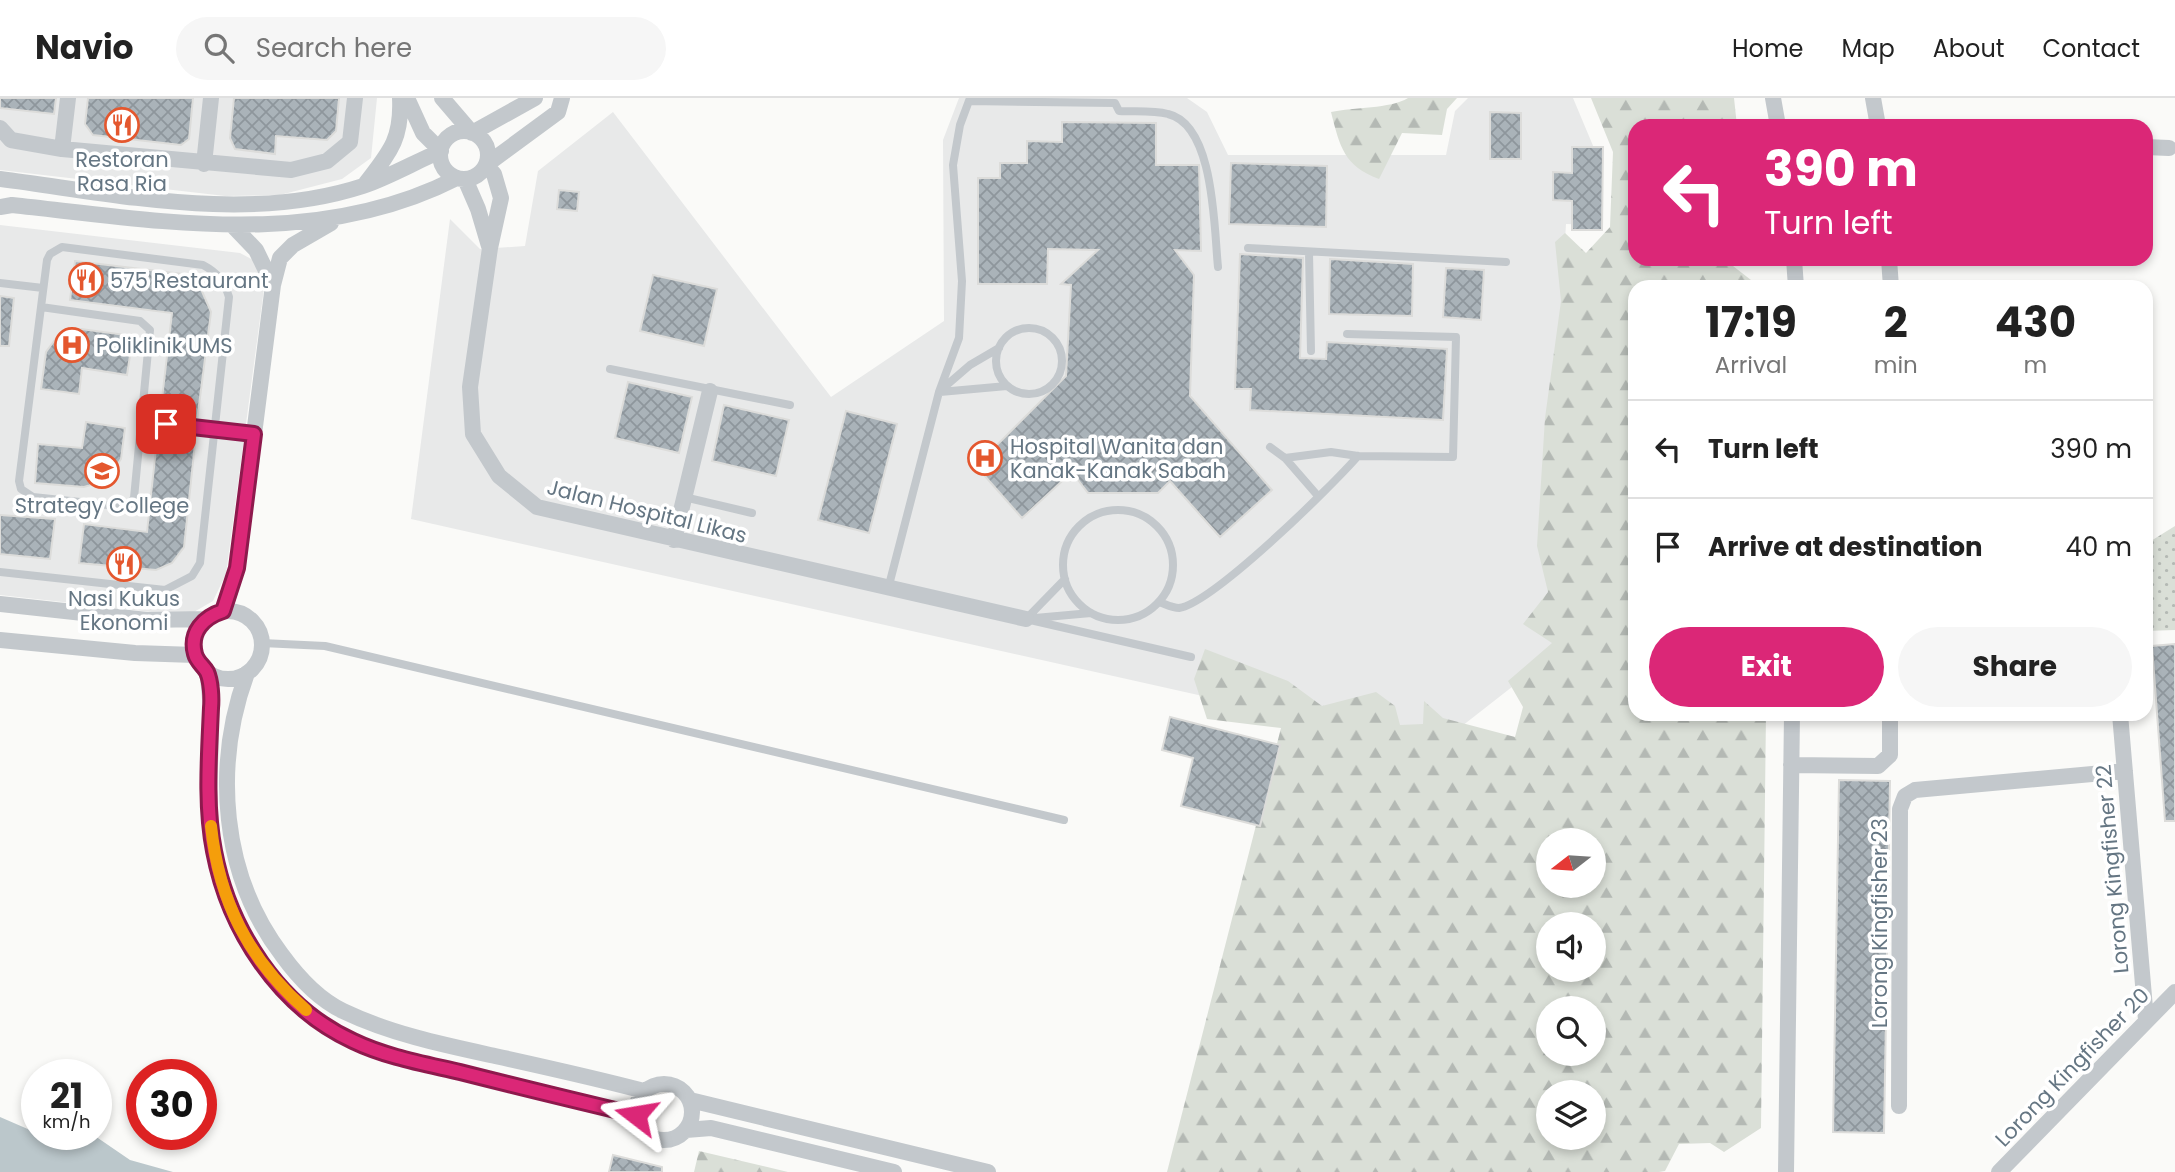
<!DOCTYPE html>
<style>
:root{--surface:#fff;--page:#f6f6f6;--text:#222;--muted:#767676;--line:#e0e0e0;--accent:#db2777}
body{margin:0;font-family:Poppins,sans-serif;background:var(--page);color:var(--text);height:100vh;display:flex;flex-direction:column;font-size:26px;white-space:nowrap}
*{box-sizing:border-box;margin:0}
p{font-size:23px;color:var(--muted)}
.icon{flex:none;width:38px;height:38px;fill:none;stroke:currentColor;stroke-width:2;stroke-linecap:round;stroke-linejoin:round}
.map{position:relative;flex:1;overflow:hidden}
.details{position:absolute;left:1628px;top:182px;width:525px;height:441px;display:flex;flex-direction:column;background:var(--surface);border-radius:21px;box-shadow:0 4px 10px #0003}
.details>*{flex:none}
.guide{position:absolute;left:1628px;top:21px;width:525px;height:147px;border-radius:21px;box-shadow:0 4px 10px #0003;background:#db2777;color:#fff;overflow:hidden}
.needle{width:46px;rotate:253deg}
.tools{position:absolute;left:1536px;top:730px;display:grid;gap:14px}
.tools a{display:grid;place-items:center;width:70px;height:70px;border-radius:50%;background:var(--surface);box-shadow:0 4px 10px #0003;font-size:35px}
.speed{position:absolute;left:21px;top:961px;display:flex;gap:14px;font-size:35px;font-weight:700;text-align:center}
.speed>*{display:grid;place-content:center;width:91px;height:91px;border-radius:50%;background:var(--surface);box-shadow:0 4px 10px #0003;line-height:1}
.speed small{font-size:18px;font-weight:400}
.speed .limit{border:10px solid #d22;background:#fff;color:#111}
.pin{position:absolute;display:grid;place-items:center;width:60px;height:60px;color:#fff;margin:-30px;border-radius:14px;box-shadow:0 4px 10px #0006}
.me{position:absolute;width:77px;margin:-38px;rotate:284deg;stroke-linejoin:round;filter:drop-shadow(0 0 5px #0008)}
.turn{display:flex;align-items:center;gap:24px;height:147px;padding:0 21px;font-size:32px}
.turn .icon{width:91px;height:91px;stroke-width:2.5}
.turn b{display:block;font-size:49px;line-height:60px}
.eta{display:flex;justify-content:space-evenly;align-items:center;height:119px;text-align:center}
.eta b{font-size:42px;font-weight:700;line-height:49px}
.button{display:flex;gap:14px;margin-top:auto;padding:14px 21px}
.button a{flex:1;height:80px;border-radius:42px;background:var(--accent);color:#fff;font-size:28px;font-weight:700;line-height:80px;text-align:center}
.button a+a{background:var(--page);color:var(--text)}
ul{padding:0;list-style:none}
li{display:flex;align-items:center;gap:21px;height:98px;padding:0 21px;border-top:2px solid var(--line)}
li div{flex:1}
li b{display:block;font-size:26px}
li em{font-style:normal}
header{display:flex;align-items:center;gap:42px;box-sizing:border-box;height:98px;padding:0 35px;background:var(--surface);border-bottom:2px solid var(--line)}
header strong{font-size:33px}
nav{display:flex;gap:38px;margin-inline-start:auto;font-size:24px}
.search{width:490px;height:63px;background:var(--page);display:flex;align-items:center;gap:18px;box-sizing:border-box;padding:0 24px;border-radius:38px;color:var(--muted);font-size:26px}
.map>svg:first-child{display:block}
.built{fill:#e8e9e9}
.green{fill:url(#green-dots)}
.forest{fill:url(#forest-firs);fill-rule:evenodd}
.water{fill:#bbc7cb}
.building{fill:url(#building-cross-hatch);stroke:#dcdcda;stroke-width:2}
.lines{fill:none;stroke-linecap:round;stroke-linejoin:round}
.lane{stroke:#c3c8cc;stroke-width:8}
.street{stroke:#c3c8cc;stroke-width:16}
.route-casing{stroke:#8e194d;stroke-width:18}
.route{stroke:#db2777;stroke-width:12}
.slow{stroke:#f59e0b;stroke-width:12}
.labels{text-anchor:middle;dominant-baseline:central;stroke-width:7;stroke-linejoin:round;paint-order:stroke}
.poi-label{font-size:21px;fill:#657683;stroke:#fff}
.street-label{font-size:21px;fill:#657683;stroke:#fff}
</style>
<header>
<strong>Navio</strong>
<div class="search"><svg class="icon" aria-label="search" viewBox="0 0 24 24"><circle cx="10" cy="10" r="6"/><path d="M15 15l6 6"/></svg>Search here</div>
<nav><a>Home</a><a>Map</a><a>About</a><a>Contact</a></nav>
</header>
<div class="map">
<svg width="2175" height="1074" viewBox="0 0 2175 1074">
<defs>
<pattern id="green-dots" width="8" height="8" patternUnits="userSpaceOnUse" patternTransform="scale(1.75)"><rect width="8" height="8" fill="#dadfd7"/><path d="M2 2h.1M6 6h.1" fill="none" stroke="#b4b9b4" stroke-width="1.8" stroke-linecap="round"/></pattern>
<pattern id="forest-firs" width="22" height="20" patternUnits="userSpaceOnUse" patternTransform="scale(1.75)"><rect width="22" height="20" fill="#dadfd7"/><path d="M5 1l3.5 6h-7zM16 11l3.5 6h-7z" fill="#b4b9b4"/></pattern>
<pattern id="building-cross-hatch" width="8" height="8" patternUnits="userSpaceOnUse" patternTransform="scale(1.75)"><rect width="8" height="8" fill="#aab3b9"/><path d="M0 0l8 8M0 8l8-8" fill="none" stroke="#8e969c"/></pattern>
</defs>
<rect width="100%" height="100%" fill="#fafaf8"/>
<path class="built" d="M0,0H377L371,60L342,81L280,97L225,98L0,72Z
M959,0H1187L1207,14L1228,57H1446L1455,13L1468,0H1573L1599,62L1601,127L1566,126L1546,446L1563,549L1439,646L1328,626L411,421L450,121L480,151L525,148L538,73L613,14L831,299L944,223L943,42Z
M0,127L240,155L257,164L265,183L226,476L213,503L187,518L0,497Z"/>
<path class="green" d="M2175,428V532L2146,533V446Z"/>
<path class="forest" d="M1408,0H1457L1447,11L1442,37L1402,35L1379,81C1344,68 1340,49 1331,14C1354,9 1390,11 1408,0Z
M1591,0H1734L1737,28H1634V161H1724L1760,189H1634V616H1766L1761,1030L1724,1054L1710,1045L1679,1046L1665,1073L1659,1074H1167L1281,630L1207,621L1194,581L1205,551L1288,583L1322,608L1376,594L1395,608L1400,627L1423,626L1424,603L1443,620L1515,639L1523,609L1508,583L1552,545L1523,526L1548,494L1537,448L1545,320L1561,203L1555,144L1565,135L1586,155L1610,129L1613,54ZM1549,742H1594V788H1549ZM1549,826H1594V872H1549ZM1549,910H1594V956H1549ZM1549,994H1594V1040H1549Z
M699,1053L788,1074H694Z"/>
<path class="water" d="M0,1019L30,1032L37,1029V1036H92L130,1062L173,1074H0Z"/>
<path class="building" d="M0,0H56L54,16L0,10Z
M88,0H193L189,41L181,47L93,37L85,26Z
M234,0H339L336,33L327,42L276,38L275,56L235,51L230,40Z
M1490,14L1521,15V61H1490Z
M1062,24L1156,25V67H1199L1201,153L1175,152L1194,177L1190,298L1272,392L1220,439L1170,383L1158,395H1088L1072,374L1022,420L976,368L1066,278L1071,187L1061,186L1098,152L1048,151L1047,186H978V80H1000V65H1027V43L1062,44Z
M1572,49H1603L1602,132H1572V103L1553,102V74L1572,75Z
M1231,65L1327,68L1326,129L1229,126Z
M559,92L579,94L577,113L557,111Z
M1240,156L1303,160L1300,260L1326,261L1327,244L1447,251L1443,322L1250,312L1251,291H1235Z
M1330,161L1413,166L1412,218L1329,216Z
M75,163L182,176L201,191L211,214L197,323L160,318L172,215L70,202Z
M1446,170L1484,172L1481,222L1443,219Z
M653,177L717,191L704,248L640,233Z
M0,198L14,200L9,248H0Z
M81,231L133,238L127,277L82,270L79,296L41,291L46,254L57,239Z
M628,284L692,299L679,355L615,340Z
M724,307L789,322L776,378L712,363Z
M846,313L897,326L869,435L818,422Z
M86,324L125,330L121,361L107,382L84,389L35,385L38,346L82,350Z
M158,332L196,336L184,449L172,465L156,472L79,465L84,426L147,434Z
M0,417L55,421L50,461L0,456Z
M2175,546V723H2165L2152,548Z
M1170,619L1280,647L1260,728L1181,708L1193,660L1162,652Z
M1839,682L1890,683L1884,1035L1833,1034Z
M613,1057L662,1069V1074H609Z"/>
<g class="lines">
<path class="lane" d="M969,3L1115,5L1119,13C1134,14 1153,12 1168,16C1215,27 1214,132 1218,169
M1248,150L1506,164
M1309,155L1311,253
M0,185L43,190
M41,209L140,223L150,232L134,400L127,409L33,399L21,391L19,383Z
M996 263a33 33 0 1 1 66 0a33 33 0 1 1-66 0Z
M610,271L790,307
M941,292L970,267L999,250
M940,294L1007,288
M142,323L254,336
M1270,349L1285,360
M1318,398L1285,360L1331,354L1358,358L1453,359L1456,239L1347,236
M684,399L752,415
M1063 467a55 55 0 1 1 110 0a55 55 0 1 1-110 0Z
M0,474L165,492L192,478L200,465L229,199C224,183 218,175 203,167L62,149L50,156L47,162L41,209
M888,491L939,294L959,240L962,183L953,67L960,27L970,0
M1159,504C1165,506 1173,510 1179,510C1213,505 1332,388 1358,358
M1035,520L1091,515
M1026,521L1191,559
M1026,521L1065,481
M262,545L325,548L1064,722"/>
<path class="street" d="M442,0L472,35L535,0
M562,0L558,14L486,67L494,76L501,100L490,150L470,289L473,336L499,378L537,409L1026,521
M1773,0L1778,28
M1873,0L1878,28
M0,30L11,42L62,51L291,72L327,63L350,44L355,0
M440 57a24 24 0 1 1 48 0a24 24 0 1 1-48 0Z
M2146,49L2169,50
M62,51L68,0
M204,66L211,0
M0,81C118,96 247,126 363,88C389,79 415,64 441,53L423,35L407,0
M465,81L478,111L489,148
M366,85C390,54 402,41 400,0
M0,109L12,107C162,123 316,152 457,80
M233,128L256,152L273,187
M1794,161L1796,189
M1889,161L1891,189
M674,442L710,293
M0,506L147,522L205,521
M224,513L237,470L273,187L280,160L293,147L331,125
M194 547a34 34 0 1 1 68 0a34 34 0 1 1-68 0Z
M0,542L135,555L195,557
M207,574C217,633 203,694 214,753C228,832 279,909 353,943C386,959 426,966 460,974C519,988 577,1003 636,1017
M247,575C213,668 221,777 282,857C298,879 318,901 343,913C391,936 444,947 495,958C545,969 595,980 644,993
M2120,616L2146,922
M1791,667L1878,668L1890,657V616
M636 1014a28 28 0 1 1 56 0a28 28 0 1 1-56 0Z
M690,1002L988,1074
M1899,1008L1900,711L1905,698L1915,692L2125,673
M686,1032L711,1030L894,1074
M1786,1074L1792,616
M1999,1074L2175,894"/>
</g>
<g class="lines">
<g class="route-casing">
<path id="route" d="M166,326L254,336L237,470L223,513C204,519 189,534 195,556C197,564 203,567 207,574C211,583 212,600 211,610C209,657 205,707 214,753C229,832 279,909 353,943C386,959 426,966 460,974C519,989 577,1003 636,1017"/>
</g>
<use href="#route" class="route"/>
<path class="slow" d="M211,728C219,804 249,862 306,912"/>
</g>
<defs>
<g id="restaurant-ring" transform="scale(1.75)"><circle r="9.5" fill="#fff" stroke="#e4572e" stroke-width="1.5"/><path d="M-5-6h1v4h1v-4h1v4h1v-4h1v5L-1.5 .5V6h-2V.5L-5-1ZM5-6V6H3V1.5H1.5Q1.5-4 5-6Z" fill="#e4572e"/></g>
<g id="hospital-ring" transform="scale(1.75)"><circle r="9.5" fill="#fff" stroke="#e4572e" stroke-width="1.5"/><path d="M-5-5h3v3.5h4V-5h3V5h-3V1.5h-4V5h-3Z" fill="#e4572e"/></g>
<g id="university-ring" transform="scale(1.75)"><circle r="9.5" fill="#fff" stroke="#e4572e" stroke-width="1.5"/><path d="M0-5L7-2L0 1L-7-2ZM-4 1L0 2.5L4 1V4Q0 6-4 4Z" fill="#e4572e"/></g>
</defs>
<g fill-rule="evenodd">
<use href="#restaurant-ring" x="122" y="27"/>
<use href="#restaurant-ring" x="86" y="182"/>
<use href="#hospital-ring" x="72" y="247"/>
<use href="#hospital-ring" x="985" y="360"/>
<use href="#university-ring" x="102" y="373"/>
<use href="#restaurant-ring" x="124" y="466"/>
</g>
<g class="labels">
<g class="poi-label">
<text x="122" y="61">Restoran<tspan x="122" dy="24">Rasa Ria</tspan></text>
<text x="110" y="182" text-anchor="start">575 Restaurant</text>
<text x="96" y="247" text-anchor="start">Poliklinik UMS</text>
<text x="1010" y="348" text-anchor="start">Hospital Wanita dan<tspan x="1010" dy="24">Kanak-Kanak Sabah</tspan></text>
<text x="102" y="407">Strategy College</text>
<text x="124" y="500">Nasi Kukus<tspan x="124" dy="24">Ekonomi</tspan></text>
</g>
<g class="street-label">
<text transform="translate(647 413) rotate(14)">Jalan Hospital Likas</text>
<text transform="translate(2112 771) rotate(-95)">Lorong Kingfisher 22</text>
<text transform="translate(1879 825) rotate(-90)">Lorong Kingfisher 23</text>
<text transform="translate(2072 969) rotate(-46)">Lorong Kingfisher 20</text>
</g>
</g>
</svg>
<div class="tools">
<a><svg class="needle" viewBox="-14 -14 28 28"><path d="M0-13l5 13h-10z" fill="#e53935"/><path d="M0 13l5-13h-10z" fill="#767676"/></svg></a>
<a><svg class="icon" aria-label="sound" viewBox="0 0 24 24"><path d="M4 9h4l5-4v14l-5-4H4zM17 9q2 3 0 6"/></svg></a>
<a><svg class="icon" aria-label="search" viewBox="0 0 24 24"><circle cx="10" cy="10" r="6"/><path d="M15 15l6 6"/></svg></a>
<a><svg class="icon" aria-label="layers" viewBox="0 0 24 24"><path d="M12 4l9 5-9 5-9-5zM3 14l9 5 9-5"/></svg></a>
</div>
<div class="speed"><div>21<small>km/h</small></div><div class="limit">30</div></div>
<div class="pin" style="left:166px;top:326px;background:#d93025"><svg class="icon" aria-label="arrive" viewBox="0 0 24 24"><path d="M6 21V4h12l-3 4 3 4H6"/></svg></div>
<svg class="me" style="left:636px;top:1017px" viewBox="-20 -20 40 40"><path d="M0-17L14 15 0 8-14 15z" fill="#db2777" stroke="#fff" stroke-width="4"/></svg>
<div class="guide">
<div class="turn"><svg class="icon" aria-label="left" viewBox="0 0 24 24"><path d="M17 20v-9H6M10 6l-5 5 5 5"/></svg><div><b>390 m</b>Turn left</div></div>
</div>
<section class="details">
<div class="eta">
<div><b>17:19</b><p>Arrival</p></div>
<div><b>2</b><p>min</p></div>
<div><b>430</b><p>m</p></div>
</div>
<ul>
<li><svg class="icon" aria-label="left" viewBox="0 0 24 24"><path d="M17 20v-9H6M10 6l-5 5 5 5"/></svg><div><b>Turn left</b></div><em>390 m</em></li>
<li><svg class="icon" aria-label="arrive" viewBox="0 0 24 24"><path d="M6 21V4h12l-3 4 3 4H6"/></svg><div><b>Arrive at destination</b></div><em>40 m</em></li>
</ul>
<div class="button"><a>Exit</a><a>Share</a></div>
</section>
</div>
